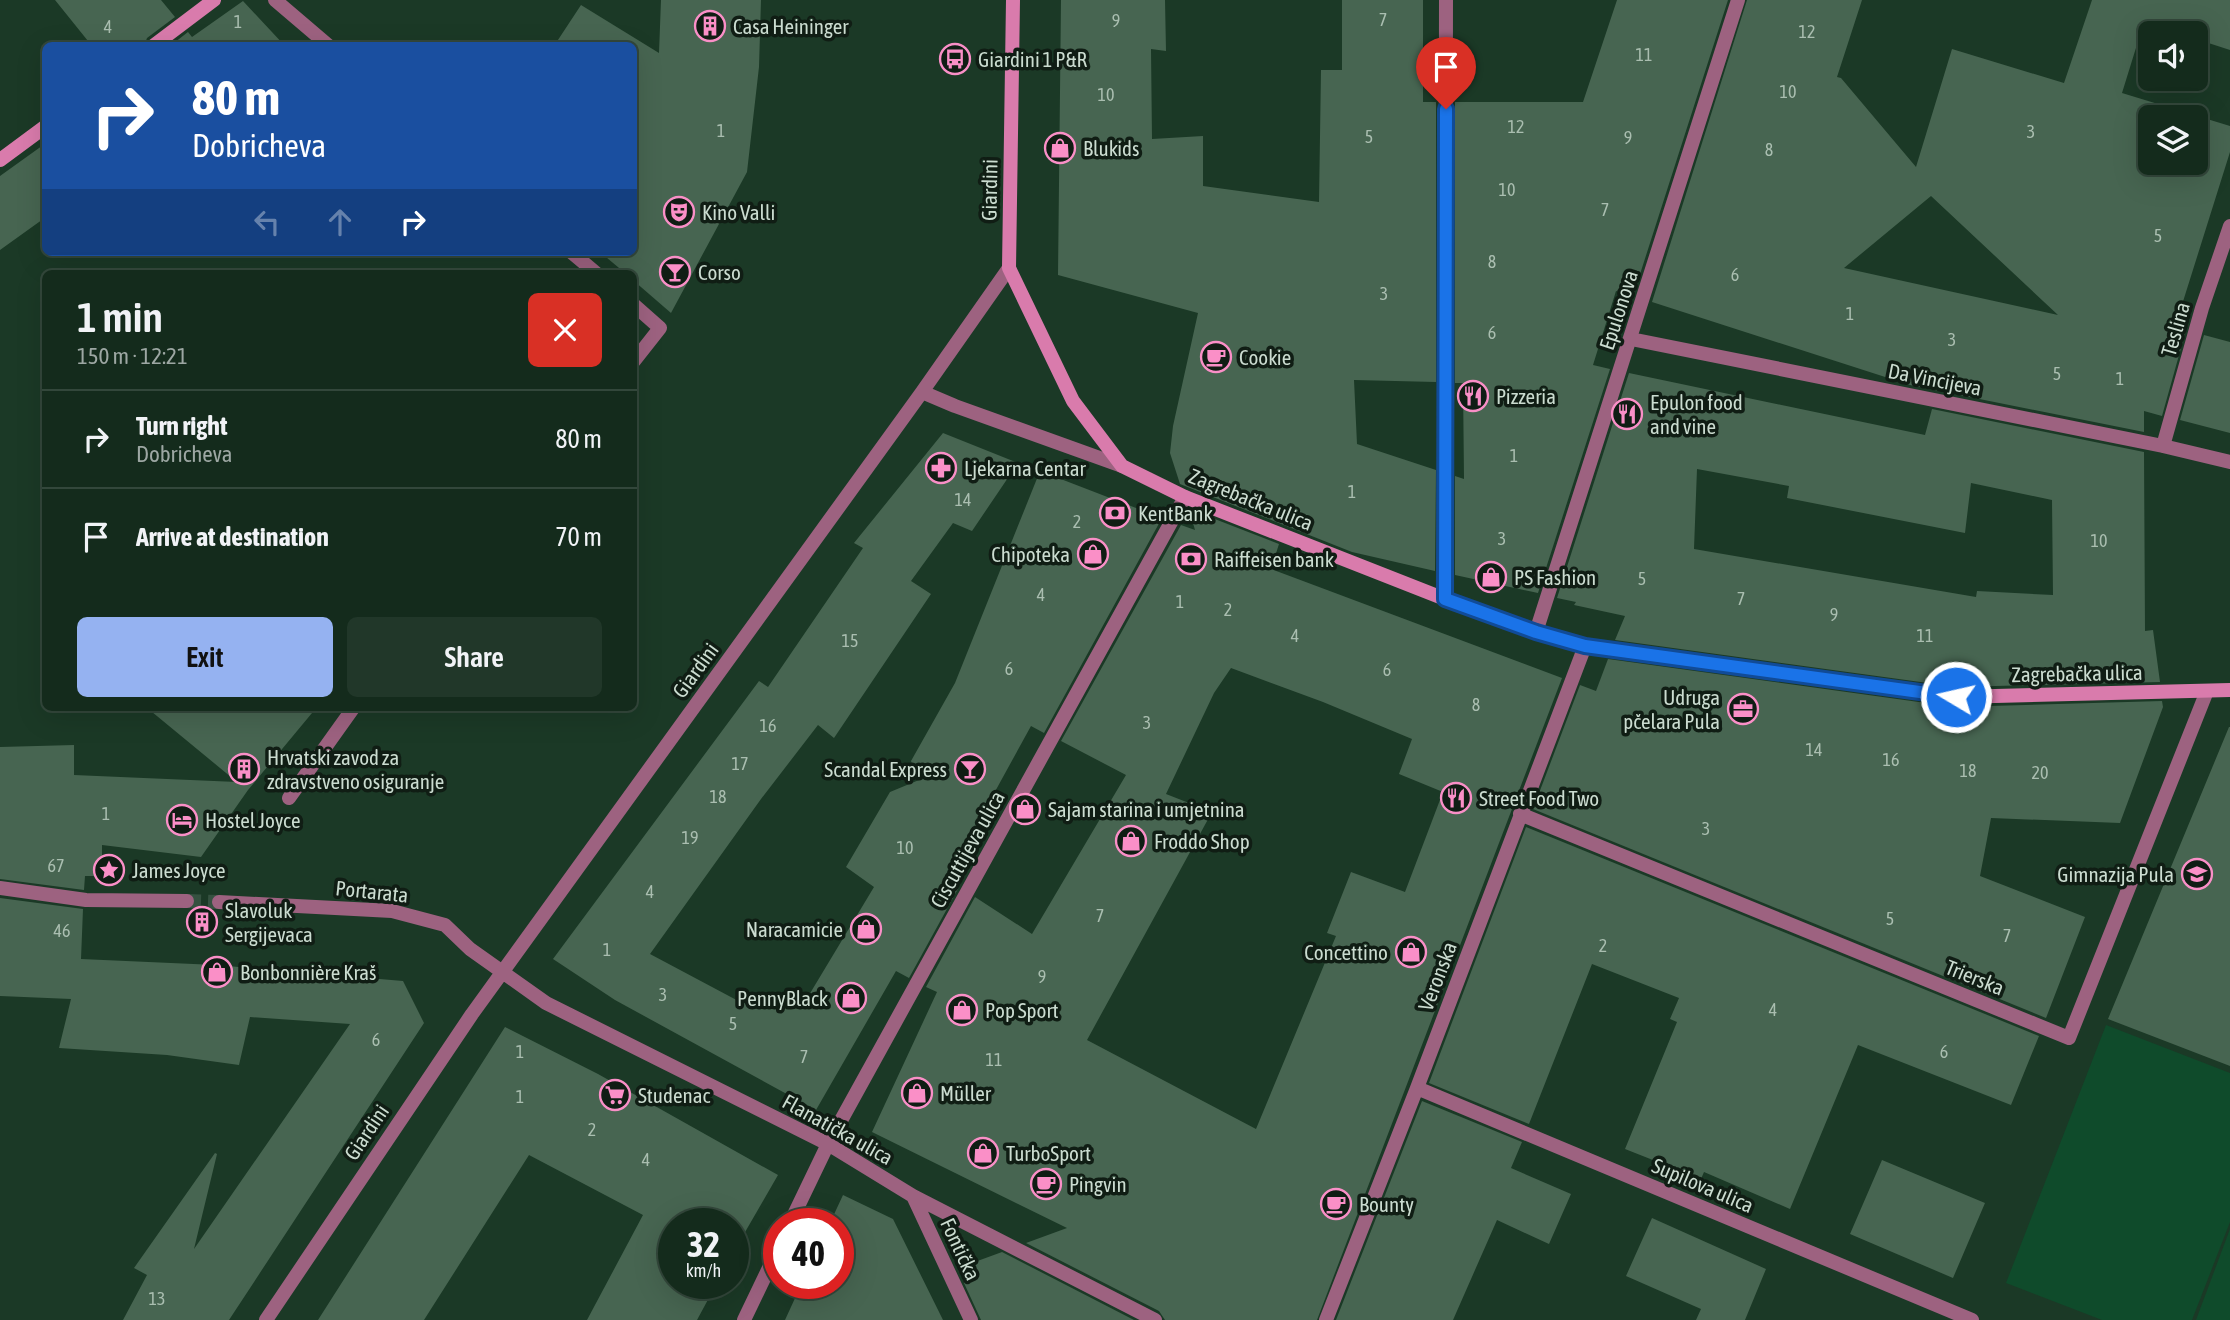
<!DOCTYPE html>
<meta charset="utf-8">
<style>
:root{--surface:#142b1c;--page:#213729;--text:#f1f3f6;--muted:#9da7a3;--line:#33473b;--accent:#95b2f1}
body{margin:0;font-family:"Asap Condensed",sans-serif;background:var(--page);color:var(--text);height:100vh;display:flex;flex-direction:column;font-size:26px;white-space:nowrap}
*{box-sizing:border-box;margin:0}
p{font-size:23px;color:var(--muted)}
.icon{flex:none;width:38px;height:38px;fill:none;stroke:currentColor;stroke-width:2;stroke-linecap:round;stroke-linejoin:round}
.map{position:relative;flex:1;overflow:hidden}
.sheet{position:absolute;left:42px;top:270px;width:595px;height:441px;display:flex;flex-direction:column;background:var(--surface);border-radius:10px;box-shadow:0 7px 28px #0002,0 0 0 2px var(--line)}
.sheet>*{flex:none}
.hud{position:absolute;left:42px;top:42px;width:595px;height:214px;border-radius:10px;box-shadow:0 7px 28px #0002,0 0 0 2px var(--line);background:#1a4fa0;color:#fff;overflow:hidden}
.fabs{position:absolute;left:2138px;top:21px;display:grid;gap:14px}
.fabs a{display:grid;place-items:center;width:70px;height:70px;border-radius:10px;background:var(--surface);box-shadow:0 7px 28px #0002,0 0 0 2px var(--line);font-size:35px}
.speed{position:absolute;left:658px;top:1208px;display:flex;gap:14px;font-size:35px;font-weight:700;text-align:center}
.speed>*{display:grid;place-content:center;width:91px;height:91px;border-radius:50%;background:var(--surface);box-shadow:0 7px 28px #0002,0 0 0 2px var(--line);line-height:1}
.speed small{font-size:18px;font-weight:400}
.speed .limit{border:10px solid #d22;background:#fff;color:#111}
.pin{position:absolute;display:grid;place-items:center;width:60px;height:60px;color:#fff;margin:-72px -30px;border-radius:50% 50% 50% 0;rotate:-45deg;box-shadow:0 0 7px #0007}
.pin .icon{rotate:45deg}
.me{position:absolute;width:77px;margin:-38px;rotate:279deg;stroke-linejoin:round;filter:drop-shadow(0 0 5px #0008)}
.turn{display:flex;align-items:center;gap:24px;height:147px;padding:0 35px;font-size:32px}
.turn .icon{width:91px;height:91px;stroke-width:2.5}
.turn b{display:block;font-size:49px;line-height:60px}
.lanes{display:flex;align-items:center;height:66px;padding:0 35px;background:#0003;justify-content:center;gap:35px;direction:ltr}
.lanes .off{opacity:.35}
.round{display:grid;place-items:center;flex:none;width:74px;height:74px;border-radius:10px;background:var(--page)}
.headline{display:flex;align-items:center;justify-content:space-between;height:119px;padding:0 35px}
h1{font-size:42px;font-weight:600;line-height:52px}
.action{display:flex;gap:14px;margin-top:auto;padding:14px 35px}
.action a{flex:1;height:80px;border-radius:10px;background:var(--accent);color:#111;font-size:28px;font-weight:600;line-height:80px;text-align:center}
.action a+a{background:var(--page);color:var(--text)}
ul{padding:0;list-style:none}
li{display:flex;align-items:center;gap:21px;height:98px;padding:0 35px;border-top:2px solid var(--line)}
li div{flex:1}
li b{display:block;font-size:26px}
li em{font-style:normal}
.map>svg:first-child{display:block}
.green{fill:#0f4b2b}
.building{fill:#476551;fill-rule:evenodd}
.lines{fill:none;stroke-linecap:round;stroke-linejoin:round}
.street-tunnel{stroke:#355140;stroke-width:14;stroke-dasharray:14 7;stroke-linecap:butt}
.street{stroke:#9d6280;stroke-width:14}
.secondary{stroke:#d97bac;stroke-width:14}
.route-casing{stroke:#114b97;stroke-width:18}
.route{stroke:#1a73e8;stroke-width:12}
.labels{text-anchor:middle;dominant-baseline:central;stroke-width:7;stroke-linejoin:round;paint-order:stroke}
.number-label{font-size:18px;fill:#aabeb0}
.poi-label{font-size:21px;fill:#cbdcd0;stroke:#101d14;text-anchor:start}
.street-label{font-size:21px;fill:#cbdcd0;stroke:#101d14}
</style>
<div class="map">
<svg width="2230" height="1320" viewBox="0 0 2230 1320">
<rect width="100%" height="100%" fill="#1b3926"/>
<path class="green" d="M2106,1025L2230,1073V1222L2192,1320H2102L2006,1283Z
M2230,1229V1320H2196Z"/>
<path class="building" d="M55,0H161L175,17L147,38L144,46H92Z
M661,0H761L759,67L747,172L671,313L634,281V273H625L600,252H634V46H554L581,5L659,53Z
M1061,0H1165L1166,51L1151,49L1152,139L1203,136V186L1319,202L1321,70H1342V0H1423V102H1436V382L1354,380L1357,444L1436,470L1435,571L1352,552L1180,484L1170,453L1173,426L1198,313L1058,275Z
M1617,0H1728L1633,296L1616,291L1593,365L1610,369L1538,593L1455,575V476L1464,479L1463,383H1455V102H1583Z
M1747,0H1862L1837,77L1841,78L1916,167L1952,49L2064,83L2092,0H2230V50L2196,39V33H2179L2144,22L2122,93L2230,126V152L2175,327L2186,330L2162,416L2144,411V432L1910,385L1652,302ZM2151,117H2196V163H2151ZM1931,196L2058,315L1844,268Z
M243,1L285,46H170L188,32L192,37Z
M46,143V217L0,250V176Z
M2204,335L2230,342V433L2180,420Z
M1629,373L1925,435L1932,409L2144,452L2145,631L2153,630L2160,682L1957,687L1615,640L1625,616L1574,605L1576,602L1557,598ZM1697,469L1789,486L1787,498L1965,533L1971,483L2052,500L2053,595L1977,591L1976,597L1694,549Z
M943,433L1018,463L972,531L953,523L911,581L931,594L834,738L818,725L761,799L650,954L744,1004L750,993L783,1012L790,998L803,1005L874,887L846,867L890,792L919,780L911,761L955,683L1040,471L1162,518L1044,733L1031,726L947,879L959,887L909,978L896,971L816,1110L615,1000L553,959L759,681L768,687L863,548L854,543Z
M1189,509L1279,544L1271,569L1562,678L1317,1320H1165L1159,1311L1026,1243L1067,1228L872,1132L937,992L926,987L975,897L1032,934L1126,775L1061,741L1181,525L1195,530ZM1231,668L1323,702L1412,739L1399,774L1443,792L1405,892L1351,872L1327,933L1336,936L1256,1129L1087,1040L1212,812L1166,794L1214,693Z
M1608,659L1955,707L2162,701L2163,707L2120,823L1991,818L1980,876L2085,917L2046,1018L1533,809L1580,685L1596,691Z
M146,707H317L248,790L201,857L102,845V876H85L84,890L0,879V747L74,745V775L237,782Z
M2229,727H2230V1066L2108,1019Z
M1526,827L2039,1036L2011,1105L1858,1045L1790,1209L1704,1172L1701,1179L1625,1149L1677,1022L1670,1019L1679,998L1592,964L1529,1124L1429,1083Z
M0,898L83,909L81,959L216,965L403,981L424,1023L229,1320H123L147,1275L134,1268L215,1153L217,1154L194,1249L350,1024L250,1017L239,1065L167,1055L59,1048L71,999L0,996Z
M505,1027L598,1074L778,1175L733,1253V1223H674V1283H717L697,1320H587L643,1215L529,1155L424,1320H318Z
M1422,1101L1522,1142L1511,1168L1571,1194L1549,1244L1497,1220L1453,1320H1336Z
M1882,1160L1985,1203L1953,1278L1850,1234Z
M843,1195L893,1219L943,1320H785L802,1283H838V1223H830Z
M1652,1218L1766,1269L1745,1320H1696L1701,1309L1626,1276Z
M1002,1252L1134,1320H981L964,1283L972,1263Z"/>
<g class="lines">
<path class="street-tunnel" d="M187,901L219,902"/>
<path class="street" d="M275,0L329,46
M571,252L596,273
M634,305L660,328L634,361
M1631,339L2163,446L2230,462
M922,392L955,406L1122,466
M2163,446L2202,308L2230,226
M1445,599L1446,0
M1536,632L1738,0
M289,798L354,707
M1520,814L2069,1038L2207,691
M0,888L86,900L187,901
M219,902L392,911L445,925L470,949L546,1003L828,1144L913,1196L1155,1320
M1417,1088L1972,1320
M913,1196L971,1320
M790,1223L828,1144L1185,497
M266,1320L472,1014L922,392L1009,268
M744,1320L779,1247
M1326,1320L1417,1088L1585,646"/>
<path class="secondary" d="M1013,0L1009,268L1073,401L1122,466L1185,497L1445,599L1536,632L1585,646L1956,697L2230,690
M153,46L214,0
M0,160L46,126"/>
</g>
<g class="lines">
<g class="route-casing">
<path id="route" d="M1446,109L1445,599L1536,632L1585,646L1956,697"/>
</g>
<use href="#route" class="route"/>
</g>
<defs>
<g id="building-ring" transform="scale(1.575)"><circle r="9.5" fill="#101d14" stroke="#fa8fc7" stroke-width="1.5"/><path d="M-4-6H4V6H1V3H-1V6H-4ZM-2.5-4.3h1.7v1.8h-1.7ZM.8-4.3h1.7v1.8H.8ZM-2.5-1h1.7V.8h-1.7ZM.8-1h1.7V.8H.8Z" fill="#fa8fc7"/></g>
<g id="bus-ring" transform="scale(1.575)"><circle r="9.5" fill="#101d14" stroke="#fa8fc7" stroke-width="1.5"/><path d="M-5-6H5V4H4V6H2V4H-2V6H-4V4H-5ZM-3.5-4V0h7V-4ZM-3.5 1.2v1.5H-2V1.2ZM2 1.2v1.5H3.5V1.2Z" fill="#fa8fc7"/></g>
<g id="shop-ring" transform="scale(1.575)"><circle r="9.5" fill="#101d14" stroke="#fa8fc7" stroke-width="1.5"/><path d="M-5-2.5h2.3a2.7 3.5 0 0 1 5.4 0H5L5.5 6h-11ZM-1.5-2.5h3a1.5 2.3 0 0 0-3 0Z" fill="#fa8fc7"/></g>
<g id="theatre-ring" transform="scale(1.575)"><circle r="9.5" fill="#101d14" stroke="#fa8fc7" stroke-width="1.5"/><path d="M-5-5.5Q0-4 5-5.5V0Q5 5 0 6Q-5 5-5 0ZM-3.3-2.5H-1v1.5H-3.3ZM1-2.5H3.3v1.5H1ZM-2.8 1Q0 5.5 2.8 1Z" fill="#fa8fc7"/></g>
<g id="bar-ring" transform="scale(1.575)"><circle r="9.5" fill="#101d14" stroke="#fa8fc7" stroke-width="1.5"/><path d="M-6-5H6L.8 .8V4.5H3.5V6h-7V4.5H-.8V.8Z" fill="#fa8fc7"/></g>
<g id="cafe-ring" transform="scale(1.575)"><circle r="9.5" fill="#101d14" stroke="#fa8fc7" stroke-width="1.5"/><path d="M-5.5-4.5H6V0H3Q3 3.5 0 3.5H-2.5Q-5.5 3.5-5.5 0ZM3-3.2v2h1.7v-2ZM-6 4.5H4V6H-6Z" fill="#fa8fc7"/></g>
<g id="restaurant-ring" transform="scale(1.575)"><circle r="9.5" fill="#101d14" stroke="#fa8fc7" stroke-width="1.5"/><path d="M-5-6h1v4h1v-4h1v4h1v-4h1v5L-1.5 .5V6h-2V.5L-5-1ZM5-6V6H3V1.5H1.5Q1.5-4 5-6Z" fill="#fa8fc7"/></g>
<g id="pharmacy-ring" transform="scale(1.575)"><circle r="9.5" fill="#101d14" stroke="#fa8fc7" stroke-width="1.5"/><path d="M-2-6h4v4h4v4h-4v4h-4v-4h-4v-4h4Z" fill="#fa8fc7"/></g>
<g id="bank-ring" transform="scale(1.575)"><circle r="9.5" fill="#101d14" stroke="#fa8fc7" stroke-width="1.5"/><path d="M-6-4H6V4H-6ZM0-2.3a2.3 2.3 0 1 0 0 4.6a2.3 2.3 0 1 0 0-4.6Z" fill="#fa8fc7"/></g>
<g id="office-ring" transform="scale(1.575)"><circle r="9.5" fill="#101d14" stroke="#fa8fc7" stroke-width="1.5"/><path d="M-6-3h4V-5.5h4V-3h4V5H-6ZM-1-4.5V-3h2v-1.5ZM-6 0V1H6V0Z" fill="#fa8fc7"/></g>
<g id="hotel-ring" transform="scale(1.575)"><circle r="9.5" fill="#101d14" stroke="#fa8fc7" stroke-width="1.5"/><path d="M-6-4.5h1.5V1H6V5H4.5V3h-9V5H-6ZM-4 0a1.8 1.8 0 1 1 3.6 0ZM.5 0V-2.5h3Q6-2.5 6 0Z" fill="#fa8fc7"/></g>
<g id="sight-ring" transform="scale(1.575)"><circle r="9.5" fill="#101d14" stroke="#fa8fc7" stroke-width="1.5"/><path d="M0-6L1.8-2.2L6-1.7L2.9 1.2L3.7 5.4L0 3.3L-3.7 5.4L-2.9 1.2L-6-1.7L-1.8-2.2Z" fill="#fa8fc7"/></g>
<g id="school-ring" transform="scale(1.575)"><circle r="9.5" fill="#101d14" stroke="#fa8fc7" stroke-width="1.5"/><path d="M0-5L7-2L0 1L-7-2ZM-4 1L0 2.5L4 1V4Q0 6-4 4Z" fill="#fa8fc7"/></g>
<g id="supermarket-ring" transform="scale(1.575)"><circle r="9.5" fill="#101d14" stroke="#fa8fc7" stroke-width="1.5"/><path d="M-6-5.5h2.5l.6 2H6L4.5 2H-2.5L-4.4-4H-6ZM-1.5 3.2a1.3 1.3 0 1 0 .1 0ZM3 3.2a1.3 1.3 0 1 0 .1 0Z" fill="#fa8fc7"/></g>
</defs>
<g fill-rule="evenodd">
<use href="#building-ring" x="710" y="26"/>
<use href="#bus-ring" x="955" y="59"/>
<use href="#shop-ring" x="1060" y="148"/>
<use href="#theatre-ring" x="679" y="212"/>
<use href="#bar-ring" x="675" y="272"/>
<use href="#cafe-ring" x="1216" y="357"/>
<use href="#restaurant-ring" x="1473" y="396"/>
<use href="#restaurant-ring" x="1627" y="414"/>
<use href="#pharmacy-ring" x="941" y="468"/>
<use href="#bank-ring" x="1115" y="513"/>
<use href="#shop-ring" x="1093" y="554"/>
<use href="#bank-ring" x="1191" y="559"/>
<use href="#shop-ring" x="1491" y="577"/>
<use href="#office-ring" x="1743" y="709"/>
<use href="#building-ring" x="244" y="769"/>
<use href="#bar-ring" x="970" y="769"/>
<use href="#restaurant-ring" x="1456" y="798"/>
<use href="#shop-ring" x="1025" y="809"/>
<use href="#hotel-ring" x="182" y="820"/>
<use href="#shop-ring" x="1131" y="841"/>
<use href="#sight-ring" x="109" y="870"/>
<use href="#school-ring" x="2197" y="874"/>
<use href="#building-ring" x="202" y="922"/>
<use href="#shop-ring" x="866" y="929"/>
<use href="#shop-ring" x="1411" y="952"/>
<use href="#shop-ring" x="217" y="972"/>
<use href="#shop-ring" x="851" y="998"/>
<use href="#shop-ring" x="962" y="1010"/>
<use href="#shop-ring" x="917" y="1093"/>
<use href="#supermarket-ring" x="615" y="1095"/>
<use href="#shop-ring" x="983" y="1153"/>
<use href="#cafe-ring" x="1046" y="1184"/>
<use href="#cafe-ring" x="1336" y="1204"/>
</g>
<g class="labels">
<g class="number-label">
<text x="1383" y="19">7</text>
<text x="1116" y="20">9</text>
<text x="238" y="21">1</text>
<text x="108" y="26">4</text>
<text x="1807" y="31">12</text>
<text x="1644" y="54">11</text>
<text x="1788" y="91">10</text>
<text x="1106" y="94">10</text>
<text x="1516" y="126">12</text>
<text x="721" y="130">1</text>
<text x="2031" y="131">3</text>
<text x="1369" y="136">5</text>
<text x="1628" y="137">9</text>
<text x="1769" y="149">8</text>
<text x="1507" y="189">10</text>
<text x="1605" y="209">7</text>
<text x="2158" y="235">5</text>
<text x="1492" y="261">8</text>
<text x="1735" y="274">6</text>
<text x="1384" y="293">3</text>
<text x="1850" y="313">1</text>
<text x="1492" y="332">6</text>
<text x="1952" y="339">3</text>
<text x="2057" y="373">5</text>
<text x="2120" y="378">1</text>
<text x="1514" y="455">1</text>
<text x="1352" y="491">1</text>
<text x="963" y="499">14</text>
<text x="1077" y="521">2</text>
<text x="1502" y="538">3</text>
<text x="2099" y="540">10</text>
<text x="1642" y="578">5</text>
<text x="1041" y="594">4</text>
<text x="1741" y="598">7</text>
<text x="1180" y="601">1</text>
<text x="1228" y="609">2</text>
<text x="1834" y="614">9</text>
<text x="1295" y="635">4</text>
<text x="1925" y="635">11</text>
<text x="850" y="640">15</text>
<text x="1009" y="668">6</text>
<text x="1387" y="669">6</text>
<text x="1476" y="704">8</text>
<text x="1147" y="722">3</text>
<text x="768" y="725">16</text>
<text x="1814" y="749">14</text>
<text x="1891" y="759">16</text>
<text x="740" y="763">17</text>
<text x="1968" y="770">18</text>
<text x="2040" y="772">20</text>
<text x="718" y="796">18</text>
<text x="106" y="813">1</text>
<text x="1706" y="828">3</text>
<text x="690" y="837">19</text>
<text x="905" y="847">10</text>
<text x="56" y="865">67</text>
<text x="650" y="891">4</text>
<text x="1100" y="915">7</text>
<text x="1890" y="918">5</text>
<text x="62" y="930">46</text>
<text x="2007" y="935">7</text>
<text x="1603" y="945">2</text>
<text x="607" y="949">1</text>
<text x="1042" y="976">9</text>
<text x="663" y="994">3</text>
<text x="1773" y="1009">4</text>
<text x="733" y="1023">5</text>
<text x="376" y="1039">6</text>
<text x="520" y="1051">1</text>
<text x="1944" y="1051">6</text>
<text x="804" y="1056">7</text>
<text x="994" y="1059">11</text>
<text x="520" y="1096">1</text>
<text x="592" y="1129">2</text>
<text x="646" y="1159">4</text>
<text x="157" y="1298">13</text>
</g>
<g class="poi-label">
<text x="733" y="26">Casa Heininger</text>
<text x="978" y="59">Giardini 1 P&amp;R</text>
<text x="1083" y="148">Blukids</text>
<text x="702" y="212">Kino Valli</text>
<text x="698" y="272">Corso</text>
<text x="1239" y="357">Cookie</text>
<text x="1496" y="396">Pizzeria</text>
<text x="1650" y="402">Epulon food<tspan x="1650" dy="24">and vine</tspan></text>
<text x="964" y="468">Ljekarna Centar</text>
<text x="1138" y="513">KentBank</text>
<text x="1070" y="554" text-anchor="end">Chipoteka</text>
<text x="1214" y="559">Raiffeisen bank</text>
<text x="1514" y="577">PS Fashion</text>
<text x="1720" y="697" text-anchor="end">Udruga<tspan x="1720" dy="24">pčelara Pula</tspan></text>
<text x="267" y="757">Hrvatski zavod za<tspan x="267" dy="24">zdravstveno osiguranje</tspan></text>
<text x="947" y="769" text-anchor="end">Scandal Express</text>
<text x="1479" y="798">Street Food Two</text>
<text x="1048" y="809">Sajam starina i umjetnina</text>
<text x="205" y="820">Hostel Joyce</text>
<text x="1154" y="841">Froddo Shop</text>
<text x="132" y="870">James Joyce</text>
<text x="2174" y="874" text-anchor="end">Gimnazija Pula</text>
<text x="225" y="910">Slavoluk<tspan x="225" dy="24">Sergijevaca</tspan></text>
<text x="843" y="929" text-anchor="end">Naracamicie</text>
<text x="1388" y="952" text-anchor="end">Concettino</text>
<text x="240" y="972">Bonbonnière Kraš</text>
<text x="828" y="998" text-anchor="end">PennyBlack</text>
<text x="985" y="1010">Pop Sport</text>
<text x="940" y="1093">Müller</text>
<text x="638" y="1095">Studenac</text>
<text x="1006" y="1153">TurboSport</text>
<text x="1069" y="1184">Pingvin</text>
<text x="1359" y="1204">Bounty</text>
</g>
<g class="street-label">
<text transform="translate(989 190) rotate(-89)">Giardini</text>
<text transform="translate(1618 310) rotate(-72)">Epulonova</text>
<text transform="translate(2175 329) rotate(-74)">Teslina</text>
<text transform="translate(1935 379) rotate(11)">Da Vincijeva</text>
<text transform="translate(1251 499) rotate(22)">Zagrebačka ulica</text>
<text transform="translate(695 670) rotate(-54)">Giardini</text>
<text transform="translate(2077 673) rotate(-1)">Zagrebačka ulica</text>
<text transform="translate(967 849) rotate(-61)">Ciscuttijeva ulica</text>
<text transform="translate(372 891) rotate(6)">Portarata</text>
<text transform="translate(1437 976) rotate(-69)">Veronska</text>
<text transform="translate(1975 977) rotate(22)">Trierska</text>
<text transform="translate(838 1129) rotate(29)">Flanatička ulica</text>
<text transform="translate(366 1132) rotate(-56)">Giardini</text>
<text transform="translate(1703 1185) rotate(23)">Supilova ulica</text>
<text transform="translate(961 1249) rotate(65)">Fontička</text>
</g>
</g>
</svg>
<div class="fabs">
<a><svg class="icon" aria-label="sound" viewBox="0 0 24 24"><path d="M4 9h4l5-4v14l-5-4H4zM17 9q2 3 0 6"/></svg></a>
<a><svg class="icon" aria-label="layers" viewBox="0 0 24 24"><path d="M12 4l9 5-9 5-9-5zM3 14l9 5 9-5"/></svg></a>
</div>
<div class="speed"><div>32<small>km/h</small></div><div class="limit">40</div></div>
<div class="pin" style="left:1446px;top:109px;background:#d93025"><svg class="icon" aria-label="arrive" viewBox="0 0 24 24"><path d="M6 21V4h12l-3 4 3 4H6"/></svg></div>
<svg class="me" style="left:1956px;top:697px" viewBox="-20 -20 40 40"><circle r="17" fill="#1a73e8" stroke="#fff" stroke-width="3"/><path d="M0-11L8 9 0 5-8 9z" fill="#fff"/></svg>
<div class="hud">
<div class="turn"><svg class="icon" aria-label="right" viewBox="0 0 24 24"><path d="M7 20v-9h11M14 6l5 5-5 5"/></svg><div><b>80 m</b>Dobricheva</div></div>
<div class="lanes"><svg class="icon off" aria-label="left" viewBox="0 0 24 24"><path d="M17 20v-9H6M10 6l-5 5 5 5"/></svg><svg class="icon off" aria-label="ahead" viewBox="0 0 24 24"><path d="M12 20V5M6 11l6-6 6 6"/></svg><svg class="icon" aria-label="right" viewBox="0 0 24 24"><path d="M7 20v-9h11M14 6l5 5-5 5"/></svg></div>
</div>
<section class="sheet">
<div class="headline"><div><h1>1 min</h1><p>150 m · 12:21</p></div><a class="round" style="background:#d93025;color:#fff"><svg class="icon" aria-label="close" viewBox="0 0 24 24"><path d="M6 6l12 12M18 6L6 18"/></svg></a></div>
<ul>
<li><svg class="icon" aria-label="right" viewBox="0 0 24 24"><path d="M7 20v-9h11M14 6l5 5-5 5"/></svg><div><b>Turn right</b><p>Dobricheva</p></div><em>80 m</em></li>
<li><svg class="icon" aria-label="arrive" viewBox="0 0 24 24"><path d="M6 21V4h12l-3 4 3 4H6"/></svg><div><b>Arrive at destination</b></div><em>70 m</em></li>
</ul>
<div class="action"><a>Exit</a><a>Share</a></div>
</section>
</div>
